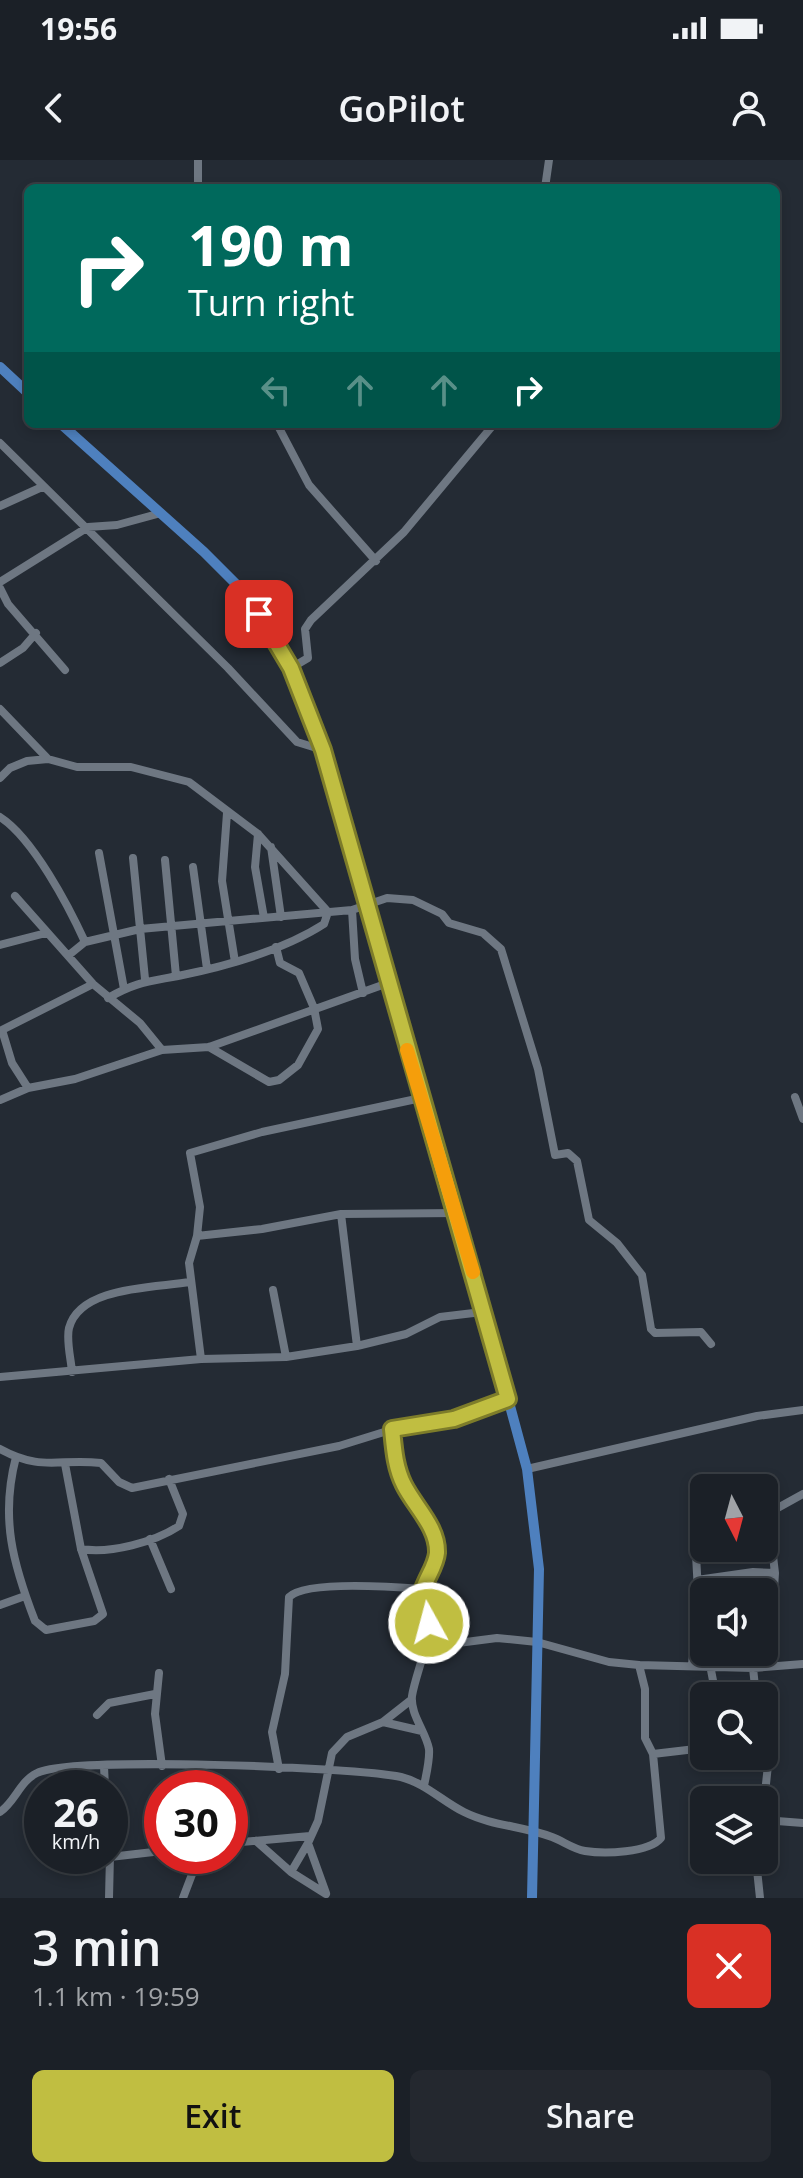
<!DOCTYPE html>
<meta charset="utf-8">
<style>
:root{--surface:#1b2027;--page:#24282f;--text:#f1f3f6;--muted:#a0a3a7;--line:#393e44;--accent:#c0be41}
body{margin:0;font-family:"Open Sans",sans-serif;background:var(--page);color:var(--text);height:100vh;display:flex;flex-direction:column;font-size:30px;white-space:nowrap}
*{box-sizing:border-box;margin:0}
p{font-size:26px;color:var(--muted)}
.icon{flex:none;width:44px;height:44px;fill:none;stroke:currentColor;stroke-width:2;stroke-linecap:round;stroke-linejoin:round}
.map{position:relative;height:1738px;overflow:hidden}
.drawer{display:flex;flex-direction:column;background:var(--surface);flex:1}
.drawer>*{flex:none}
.hud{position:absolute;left:24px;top:24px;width:756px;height:244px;border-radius:12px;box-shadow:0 4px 12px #0003,0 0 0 2px var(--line);background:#00695c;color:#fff;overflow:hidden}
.needle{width:52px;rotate:174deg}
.controls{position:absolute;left:690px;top:1314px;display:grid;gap:16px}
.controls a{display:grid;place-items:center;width:88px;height:88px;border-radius:12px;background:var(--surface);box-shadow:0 4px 12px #0003,0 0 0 2px var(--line);font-size:40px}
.speed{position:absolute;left:24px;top:1610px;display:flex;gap:16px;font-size:40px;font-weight:700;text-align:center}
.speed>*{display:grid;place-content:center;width:104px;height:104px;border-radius:50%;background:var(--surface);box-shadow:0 4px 12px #0003,0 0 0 2px var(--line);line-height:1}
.speed small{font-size:20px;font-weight:400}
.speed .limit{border:12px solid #d22;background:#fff;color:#111}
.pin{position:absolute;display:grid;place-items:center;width:68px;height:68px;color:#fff;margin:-34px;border-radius:16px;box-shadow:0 4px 12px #0006}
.me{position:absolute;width:88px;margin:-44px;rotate:353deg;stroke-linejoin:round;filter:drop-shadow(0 0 6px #0008)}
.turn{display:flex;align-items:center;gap:28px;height:168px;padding:0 32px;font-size:36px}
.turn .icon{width:104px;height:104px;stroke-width:2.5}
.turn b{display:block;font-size:56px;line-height:68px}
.lanes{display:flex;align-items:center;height:76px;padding:0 32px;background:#0003;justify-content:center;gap:40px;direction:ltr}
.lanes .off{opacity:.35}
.round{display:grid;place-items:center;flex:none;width:84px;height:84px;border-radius:12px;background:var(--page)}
.head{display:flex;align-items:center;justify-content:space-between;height:136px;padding:0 32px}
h1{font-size:48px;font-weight:600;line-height:60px}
.button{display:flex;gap:16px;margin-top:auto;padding:16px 32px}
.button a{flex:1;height:92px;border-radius:12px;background:var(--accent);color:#111;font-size:32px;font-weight:600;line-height:92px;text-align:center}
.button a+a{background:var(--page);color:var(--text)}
.status{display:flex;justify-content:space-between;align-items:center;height:56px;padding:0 40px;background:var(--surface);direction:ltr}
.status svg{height:22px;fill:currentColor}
header{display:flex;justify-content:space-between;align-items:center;height:104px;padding:0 32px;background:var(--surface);font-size:36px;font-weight:600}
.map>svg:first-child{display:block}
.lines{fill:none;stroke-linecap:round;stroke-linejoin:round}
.minor{stroke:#6e7782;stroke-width:8}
.major{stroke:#4e80be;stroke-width:10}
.route-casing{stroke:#7d7c2a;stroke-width:20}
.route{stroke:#c0be41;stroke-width:14}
.slow{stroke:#f59e0b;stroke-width:14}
</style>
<div class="status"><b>19:56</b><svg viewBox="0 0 49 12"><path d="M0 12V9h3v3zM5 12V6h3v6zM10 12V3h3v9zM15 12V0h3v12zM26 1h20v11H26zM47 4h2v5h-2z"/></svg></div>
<header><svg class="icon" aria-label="back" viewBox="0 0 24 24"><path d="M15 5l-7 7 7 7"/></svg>GoPilot<svg class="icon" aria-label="person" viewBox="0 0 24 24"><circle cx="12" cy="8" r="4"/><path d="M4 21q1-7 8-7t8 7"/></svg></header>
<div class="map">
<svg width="803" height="1738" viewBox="0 0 803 1738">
<rect width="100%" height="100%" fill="#242b34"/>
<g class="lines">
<path class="minor" d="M198,0V28
M545,28L549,0
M277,264L309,325L376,401
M0,283L228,508L297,582L323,590
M0,346L42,327
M0,422L88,367L117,365L161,353
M0,428L8,444L65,510
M0,503L23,488L36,473
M291,508L308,498L305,469L311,460L404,372L494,264
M0,549L48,599
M0,618L10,608L27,601L48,599L77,607H131L189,622L258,674L328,752L324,764C282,791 227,806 178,816C147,822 136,822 108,838
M227,653L222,721L235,802
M0,657C33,678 69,747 85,782
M258,674L255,707L264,758
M271,687L281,757
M99,693L124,829
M133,698L145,819
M165,700L176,816
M193,707L207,809
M15,736L93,824L140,863L162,890
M352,750L355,799L363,833
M0,785L46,773
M69,795L85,782L140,769L352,750L387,738L413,740L442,754L449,763L483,773L501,789L538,909L555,995L568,993L577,1001L589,1060L617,1083L642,1115L651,1169L655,1173L701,1172L711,1184
M2,870L12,903L28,928
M0,871L93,824
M209,887L269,922L279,920L298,905L318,869L314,848L299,813L280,803L276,787
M795,937L803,959
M0,940L28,928L75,919L162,890L209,887L388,823
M341,1054L357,1186
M197,1076L262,1069L341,1054L458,1053
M273,1130L286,1197
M201,1199L189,1103L197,1076L200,1047L190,993L262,972L421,938
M72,1212C71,1199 66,1180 69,1168C80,1126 154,1128 190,1122
M0,1217L201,1199L286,1197L357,1186L406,1174L440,1157L482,1152
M392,1269C394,1289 395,1307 404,1325C415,1347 439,1367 437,1393C436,1405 427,1417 423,1429C444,1452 416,1509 412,1536C410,1554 426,1572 429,1589C430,1600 426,1615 424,1626
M0,1289C42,1312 59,1298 101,1303L119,1322L132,1328L339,1286L413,1263L454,1259L508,1239
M16,1297C0,1358 13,1404 35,1461L46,1470L94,1461L103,1454L81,1389L65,1304
M527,1309L757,1256L803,1250
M768,1354L775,1413L769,1506
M765,1355L803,1334
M150,1379L171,1429
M81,1389C110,1394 155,1382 179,1366L183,1354L169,1319
M697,1420L753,1412L775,1413
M0,1445L25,1436
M428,1477L458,1483L497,1478L537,1482L609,1502L639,1505L753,1508L803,1504
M692,1505L698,1432L695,1376L696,1370H704
M710,1505L716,1536
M753,1508L756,1536
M159,1513L155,1554L162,1606
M97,1555L109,1543L155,1534
M764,1556L770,1587L764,1642
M383,1562L422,1571
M653,1594L704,1588
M104,1606L105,1628
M279,1609L272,1572L285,1514L289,1437C306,1420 397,1427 423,1429
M0,1652C15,1642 20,1621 37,1613C71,1596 354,1607 401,1617C425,1623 442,1641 464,1652C492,1666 523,1666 552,1677C563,1681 573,1689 585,1691C604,1694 649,1693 661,1678L653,1594L645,1578V1529L639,1505
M764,1660L803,1663
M256,1681L291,1712L326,1734
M230,1683L310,1676
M110,1697L162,1691
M756,1700L760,1738
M291,1712L308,1683
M326,1733L308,1683L318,1661L332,1593L347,1577L383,1562L411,1540
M109,1738L110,1695
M183,1738L199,1696"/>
<path class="major" d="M0,207L28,233
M61,264L204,392L246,434L273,473L291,508L323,590L421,938L458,1053L527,1309L539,1409L532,1738"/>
</g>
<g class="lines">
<g class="route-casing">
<path id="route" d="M259,454L291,508L323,590L508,1239L454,1259L392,1269C394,1289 395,1307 404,1325C415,1347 438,1367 437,1393C436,1405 427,1417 423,1429L429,1435V1463"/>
</g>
<use href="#route" class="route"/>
<path class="slow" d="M407,890L473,1112"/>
</g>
</svg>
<div class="controls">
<a><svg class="needle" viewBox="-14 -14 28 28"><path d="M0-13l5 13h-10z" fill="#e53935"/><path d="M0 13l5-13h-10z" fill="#a0a3a7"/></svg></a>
<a><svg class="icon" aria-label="sound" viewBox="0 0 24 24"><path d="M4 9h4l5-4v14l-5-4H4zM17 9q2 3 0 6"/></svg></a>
<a><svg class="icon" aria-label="search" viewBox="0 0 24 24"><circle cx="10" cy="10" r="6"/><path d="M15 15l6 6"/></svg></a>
<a><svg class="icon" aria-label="layers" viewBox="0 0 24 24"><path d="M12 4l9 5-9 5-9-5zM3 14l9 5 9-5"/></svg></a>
</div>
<div class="speed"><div>26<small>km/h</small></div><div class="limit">30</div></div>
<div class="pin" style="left:259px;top:454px;background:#d93025"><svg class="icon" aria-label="arrive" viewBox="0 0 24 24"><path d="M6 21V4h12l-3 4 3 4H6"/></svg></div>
<svg class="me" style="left:429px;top:1463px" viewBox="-20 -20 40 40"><circle r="17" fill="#c0be41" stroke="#fff" stroke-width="3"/><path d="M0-11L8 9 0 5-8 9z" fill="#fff"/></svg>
<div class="hud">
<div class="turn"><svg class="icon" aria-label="right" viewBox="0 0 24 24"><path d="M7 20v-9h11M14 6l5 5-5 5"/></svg><div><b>190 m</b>Turn right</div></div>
<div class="lanes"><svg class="icon off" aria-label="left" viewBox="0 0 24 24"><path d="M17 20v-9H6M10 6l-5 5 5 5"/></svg><svg class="icon off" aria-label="ahead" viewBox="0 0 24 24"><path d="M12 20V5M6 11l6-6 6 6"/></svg><svg class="icon off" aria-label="ahead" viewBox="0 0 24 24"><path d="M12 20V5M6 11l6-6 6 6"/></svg><svg class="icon" aria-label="right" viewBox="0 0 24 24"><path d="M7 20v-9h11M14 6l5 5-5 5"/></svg></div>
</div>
</div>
<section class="drawer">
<div class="head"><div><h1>3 min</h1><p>1.1 km · 19:59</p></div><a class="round" style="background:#d93025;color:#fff"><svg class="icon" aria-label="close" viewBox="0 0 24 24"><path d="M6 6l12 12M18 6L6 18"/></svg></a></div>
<div class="button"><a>Exit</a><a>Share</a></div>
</section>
